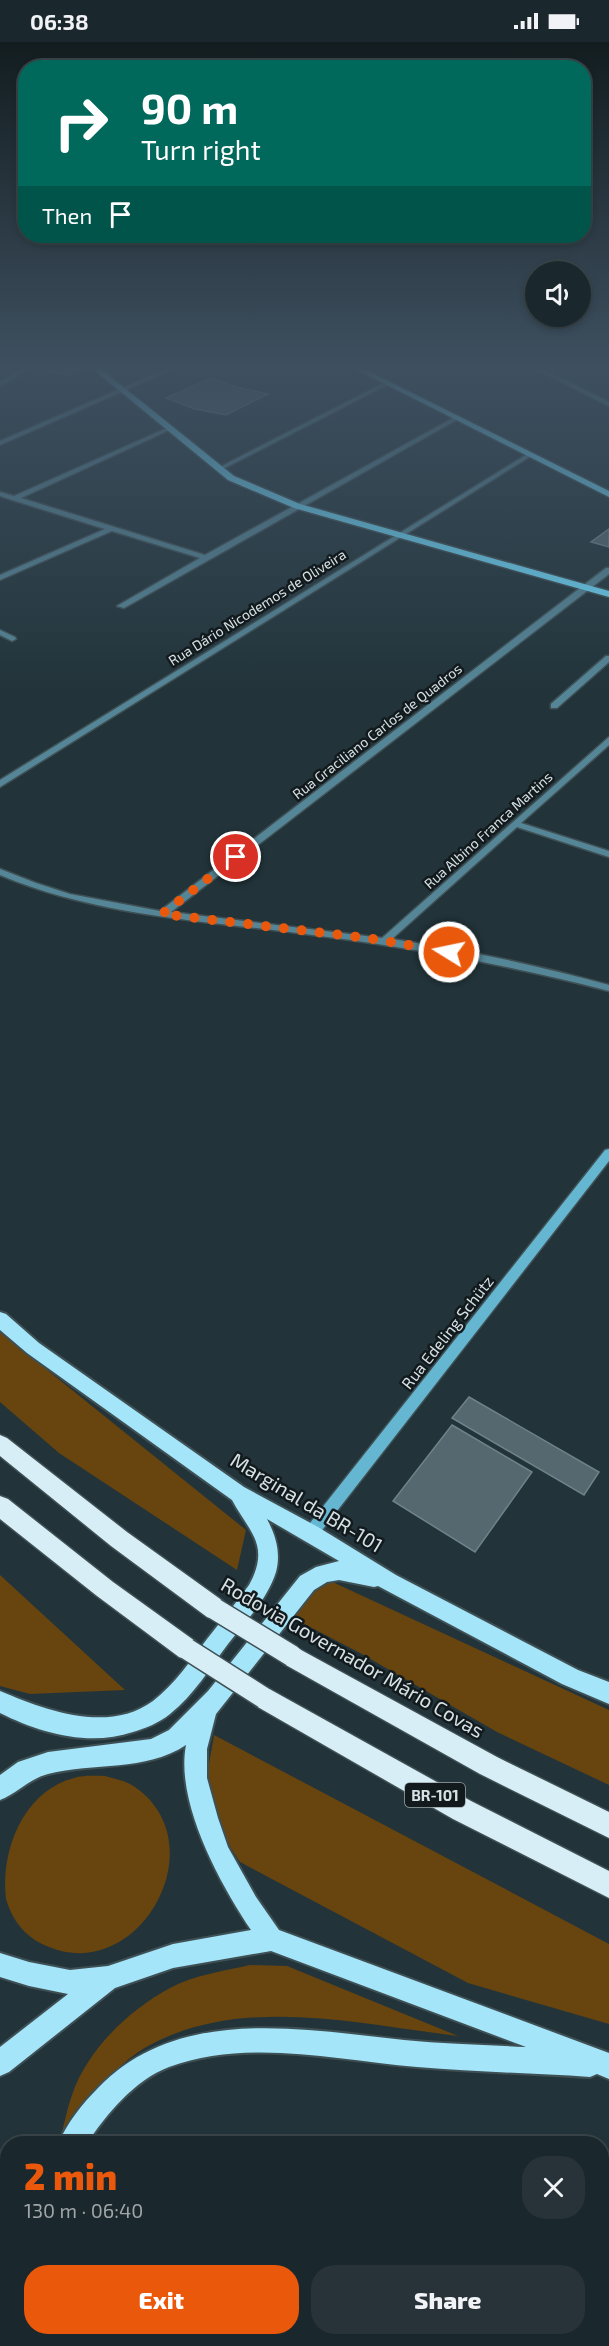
<!DOCTYPE html>
<meta charset="utf-8">
<style>
:root{--surface:#1a272c;--page:#273338;--text:#f1f3f6;--muted:#9fa5a9;--line:#384448;--accent:#ea580c}
body{margin:0;font-family:"Exo 2",sans-serif;background:var(--page);color:var(--text);height:100vh;display:flex;flex-direction:column;font-size:22px;white-space:nowrap}
*{box-sizing:border-box;margin:0}
p{font-size:20px;color:var(--muted)}
.icon{flex:none;width:33px;height:33px;fill:none;stroke:currentColor;stroke-width:2;stroke-linecap:round;stroke-linejoin:round}
.map{position:relative;flex:1;overflow:hidden}
.sheet{position:absolute;left:0px;top:2094px;width:609px;height:210px;display:flex;flex-direction:column;background:var(--surface);border-radius:24px 24px 0 0;box-shadow:0 3px 9px #0003,0 0 0 2px var(--line)}
.sheet>*{flex:none}
.hud{position:absolute;left:18px;top:18px;width:573px;height:183px;border-radius:24px;box-shadow:0 3px 9px #0003,0 0 0 2px var(--line);background:#00695c;color:#fff;overflow:hidden}
.fabs{position:absolute;left:525px;top:219px;display:grid;gap:12px}
.fabs a{display:grid;place-items:center;width:66px;height:66px;border-radius:50%;background:var(--surface);box-shadow:0 3px 9px #0003,0 0 0 2px var(--line);font-size:30px}
.pin{position:absolute;display:grid;place-items:center;width:51px;height:51px;color:#fff;margin:-26px;border:3px solid #fff;border-radius:50%;box-shadow:0 2px 6px #0007}
.me{position:absolute;width:66px;margin:-33px;rotate:280deg;stroke-linejoin:round;filter:drop-shadow(0 0 4px #0008)}
.turn{display:flex;align-items:center;gap:21px;height:126px;padding:0 24px;font-size:27px}
.turn .icon{width:78px;height:78px;stroke-width:2.5}
.turn b{display:block;font-size:42px;line-height:51px}
.then{display:flex;align-items:center;height:57px;padding:0 24px;background:#0003;gap:12px;font-size:22px}
.round{display:grid;place-items:center;flex:none;width:63px;height:63px;border-radius:24px;background:var(--page)}
.headline{display:flex;align-items:center;justify-content:space-between;height:102px;padding:0 24px}
h1{font-size:36px;font-weight:800;line-height:45px;color:var(--accent)}
.action{display:flex;gap:12px;margin-top:auto;padding:12px 24px}
.action a{flex:1;height:69px;border-radius:24px;background:var(--accent);color:#fff;font-size:24px;font-weight:800;line-height:69px;text-align:center}
.action a+a{background:var(--page);color:var(--text)}
.status{display:flex;justify-content:space-between;align-items:center;height:42px;padding:0 30px;background:var(--surface);direction:ltr}
.status svg{height:16px;fill:currentColor}
.map>svg:first-child{display:block}
.green{fill:#68440e}
.building{fill:#55686f;stroke:#6e8289;stroke-width:1.5}
.lines{fill:none;stroke-linecap:round;stroke-linejoin:round}
.minor-casing{stroke:#3f5055;stroke-width:3}
.secondary-casing{stroke:#3f5055;stroke-width:3}
.primary-casing{stroke:#3f5055;stroke-width:3}
.trunk-casing{stroke:#3f5055;stroke-width:4}
.motorway-casing{stroke:#3f5055;stroke-width:3}
.minor{fill:#558697;fill-rule:evenodd}
.secondary{fill:#65b6d1;fill-rule:evenodd}
.primary{fill:#6fdcfe;fill-rule:evenodd}
.trunk{fill:#a4e5fa;fill-rule:evenodd}
.motorway{fill:#d8eef6;fill-rule:evenodd}
.motorway-bridge-casing{stroke:#3f5055;stroke-width:24;stroke-linecap:butt}
.motorway-bridge{stroke:#d8eef6;stroke-width:21}
.route{stroke:#ea580c;stroke-width:10;stroke-dasharray:0 18}
.labels{text-anchor:middle;dominant-baseline:central;stroke-width:5;stroke-linejoin:round;paint-order:stroke}
.far-street-label{font-size:14px;fill:#d6e1e5;stroke:#121a1d}
.shield{fill:#121a1d;stroke:#9ba5a9;stroke-width:1.5}
.shield-label{font-size:15px;font-weight:bold;fill:#d6e1e5}
.street-label{font-size:16px;fill:#d6e1e5;stroke:#121a1d}
.near-street-label{font-size:20px;fill:#d6e1e5;stroke:#121a1d}
</style>
<div class="status"><b>06:38</b><svg viewBox="0 0 49 12"><path d="M0 12V9h3v3zM5 12V6h3v6zM10 12V3h3v9zM15 12V0h3v12zM26 1h20v11H26zM47 4h2v5h-2z"/></svg></div>
<div class="map">
<svg width="609" height="2304" viewBox="0 0 609 2304">
<rect width="100%" height="100%" fill="#22343a"/>
<path class="green" d="M0,1290L246,1488L237,1528L59,1411L0,1360Z
M0,1533L125,1648L30,1652L0,1644Z
M326,1537L609,1668V1743L497,1690L360,1611L289,1574Z
M214,1693L609,1902V1982L468,1941L240,1820C224,1796 209,1769 208,1739C207,1725 212,1708 214,1693Z
M105,1734C115,1737 127,1739 135,1745C217,1802 140,1942 49,1905C26,1896 13,1880 6,1857C0,1808 24,1749 74,1736C83,1733 95,1734 105,1734Z
M250,1923L287,1924L458,1994C359,1982 243,1953 150,2003C113,2022 85,2066 60,2098C64,2083 67,2067 72,2053C87,2008 129,1968 170,1946C194,1933 224,1929 250,1923Z"/>
<path class="building" d="M51,327H85L68,333L48,329Z
M211,336L236,345L268,352L226,373L195,367L166,356Z
M609,487V505L591,500Z
M469,1355L599,1430L584,1453L452,1376Z
M452,1383L532,1430L475,1510L393,1459Z
M602,2266L609,2268V2304H483L487,2296H602Z"/>
<g class="lines">
<g class="minor-casing">
<path id="minor" d="M22,327H30L0,344V340Z
M166,327H174L0,403V399Z
M535,327H543L609,360V364Z
M384,341L389,342L221,428L216,427Z
M453,376L458,377L124,566L117,564L200,516L112,489L0,538V533L105,487L12,458L0,454V450L14,454L169,385L174,386L21,456L205,513Z
M529,411L532,413L531,414L0,745V738Z
M606,526H609V532L171,870L382,896L609,695V703L521,781L609,809V815L517,785L392,897C465,908 537,923 609,943V949C506,922 403,904 297,891C196,878 95,873 0,833V827L36,841L70,852L160,869Z
M0,588L15,595L16,597L12,599L0,593Z
M606,614H609V620L557,666H551V662Z"/>
</g>
<g class="secondary-casing">
<path id="secondary" d="M609,1107V1119L316,1496L311,1498L306,1496L304,1491L306,1486L605,1108Z"/>
</g>
<g class="primary-casing">
<path id="primary" d="M93,327H101L234,434L300,462L609,549V555L294,466L228,438Z
M355,327H364L609,449V455Z"/>
</g>
<g class="trunk-casing">
<path id="trunk" d="M0,1270L6,1272L39,1301L244,1445L318,1485L396,1533L578,1628L609,1640V1662L562,1642L378,1544L374,1545L339,1538L327,1540L314,1548L216,1672L207,1707V1736L218,1776L228,1805L256,1855L279,1888L609,2011V2037L597,2032L590,2035C533,2031 475,2030 417,2025C337,2018 248,1996 169,2025C135,2038 106,2072 87,2102H58C67,2081 82,2062 98,2046C178,1963 301,1987 404,1998C444,2002 485,2003 526,2005L271,1909L173,1926L115,1946L9,2030L0,2034V2005L68,1952L29,1944L0,1935V1911L29,1920L70,1928L108,1924L173,1902L251,1888C220,1842 175,1760 186,1703C145,1730 94,1720 48,1732C29,1737 18,1751 0,1758V1733L18,1720L48,1710L151,1697L169,1688L208,1649L300,1534L316,1525L339,1519L267,1477C276,1494 281,1511 276,1530C267,1558 246,1579 228,1602C210,1626 194,1653 170,1672C159,1681 146,1686 133,1690C89,1705 40,1691 0,1671V1649C45,1668 108,1692 153,1659C175,1642 191,1618 207,1597C221,1579 236,1561 249,1543C271,1503 249,1490 232,1458L27,1311L0,1288Z
M0,2187L8,2190V2250L0,2247Z
M0,2247L8,2250V2281L0,2278Z
M9,2296H37L40,2304H12Z"/>
</g>
<g class="motorway-casing">
<path id="motorway" d="M0,1393L7,1396L127,1490L223,1559L226,1567L223,1575L215,1578L207,1575L111,1504L0,1414Z
M0,1454L8,1457L113,1540L195,1599L199,1607L195,1615L187,1618L179,1615L97,1554L0,1477Z
M292,1603L497,1715L609,1770V1796L480,1732L284,1622L280,1614L284,1606Z
M264,1644L471,1759L609,1829V1856L453,1777L256,1664L252,1656L256,1648Z"/>
</g>
<use href="#minor" class="minor"/>
<use href="#secondary" class="secondary"/>
<use href="#primary" class="primary"/>
<use href="#trunk" class="trunk"/>
<use href="#motorway" class="motorway"/>
<g class="motorway-bridge-casing">
<path id="motorway-bridge" d="M215,1567L292,1614
M187,1607L264,1656"/>
</g>
<use href="#motorway-bridge" class="motorway-bridge"/>
</g>
<linearGradient id="sky" x2="0" y2="1"><stop stop-color="#131d20"/><stop offset="0.5" stop-color="#3e5060"/><stop offset="1" stop-color="#3e5060" stop-opacity="0"/></linearGradient>
<rect width="609" height="650" fill="url(#sky)"/>
<g class="lines">
<path class="route" d="M236,815L162,872L367,896L449,910"/>
</g>
<g class="labels">
<g class="far-street-label">
<text transform="translate(257 565) rotate(-32)">Rua Dário Nicodemos de Oliveira</text>
<text transform="translate(377 689) rotate(-38)">Rua Graciliano Carlos de Quadros</text>
<text transform="translate(488 788) rotate(-42)">Rua Albino Franca Martins</text>
</g>
<rect class="shield" x="405" y="1741" width="60" height="24" rx="4.5"/>
<g class="shield-label">
<text x="435" y="1753">BR-101</text>
</g>
<g class="street-label">
<text transform="translate(447 1290) rotate(-52)">Rua Edeling Schütz</text>
</g>
<g class="near-street-label">
<text transform="translate(307 1460) rotate(31)">Marginal da BR-101</text>
<text transform="translate(353 1615) rotate(30)">Rodovia Governador Mário Covas</text>
</g>
</g>
</svg>
<div class="fabs">
<a><svg class="icon" aria-label="sound" viewBox="0 0 24 24"><path d="M4 9h4l5-4v14l-5-4H4zM17 9q2 3 0 6"/></svg></a>
</div>
<div class="pin" style="left:236px;top:815px;background:#d93025"><svg class="icon" aria-label="arrive" viewBox="0 0 24 24"><path d="M6 21V4h12l-3 4 3 4H6"/></svg></div>
<svg class="me" style="left:449px;top:910px" viewBox="-20 -20 40 40"><circle r="17" fill="#ea580c" stroke="#fff" stroke-width="3"/><path d="M0-11L8 9 0 5-8 9z" fill="#fff"/></svg>
<div class="hud">
<div class="turn"><svg class="icon" aria-label="right" viewBox="0 0 24 24"><path d="M7 20v-9h11M14 6l5 5-5 5"/></svg><div><b>90 m</b>Turn right</div></div>
<div class="then">Then<svg class="icon" aria-label="arrive" viewBox="0 0 24 24"><path d="M6 21V4h12l-3 4 3 4H6"/></svg></div>
</div>
<section class="sheet">
<div class="headline"><div><h1>2 min</h1><p>130 m · 06:40</p></div><a class="round"><svg class="icon" aria-label="close" viewBox="0 0 24 24"><path d="M6 6l12 12M18 6L6 18"/></svg></a></div>
<div class="action"><a>Exit</a><a>Share</a></div>
</section>
</div>
